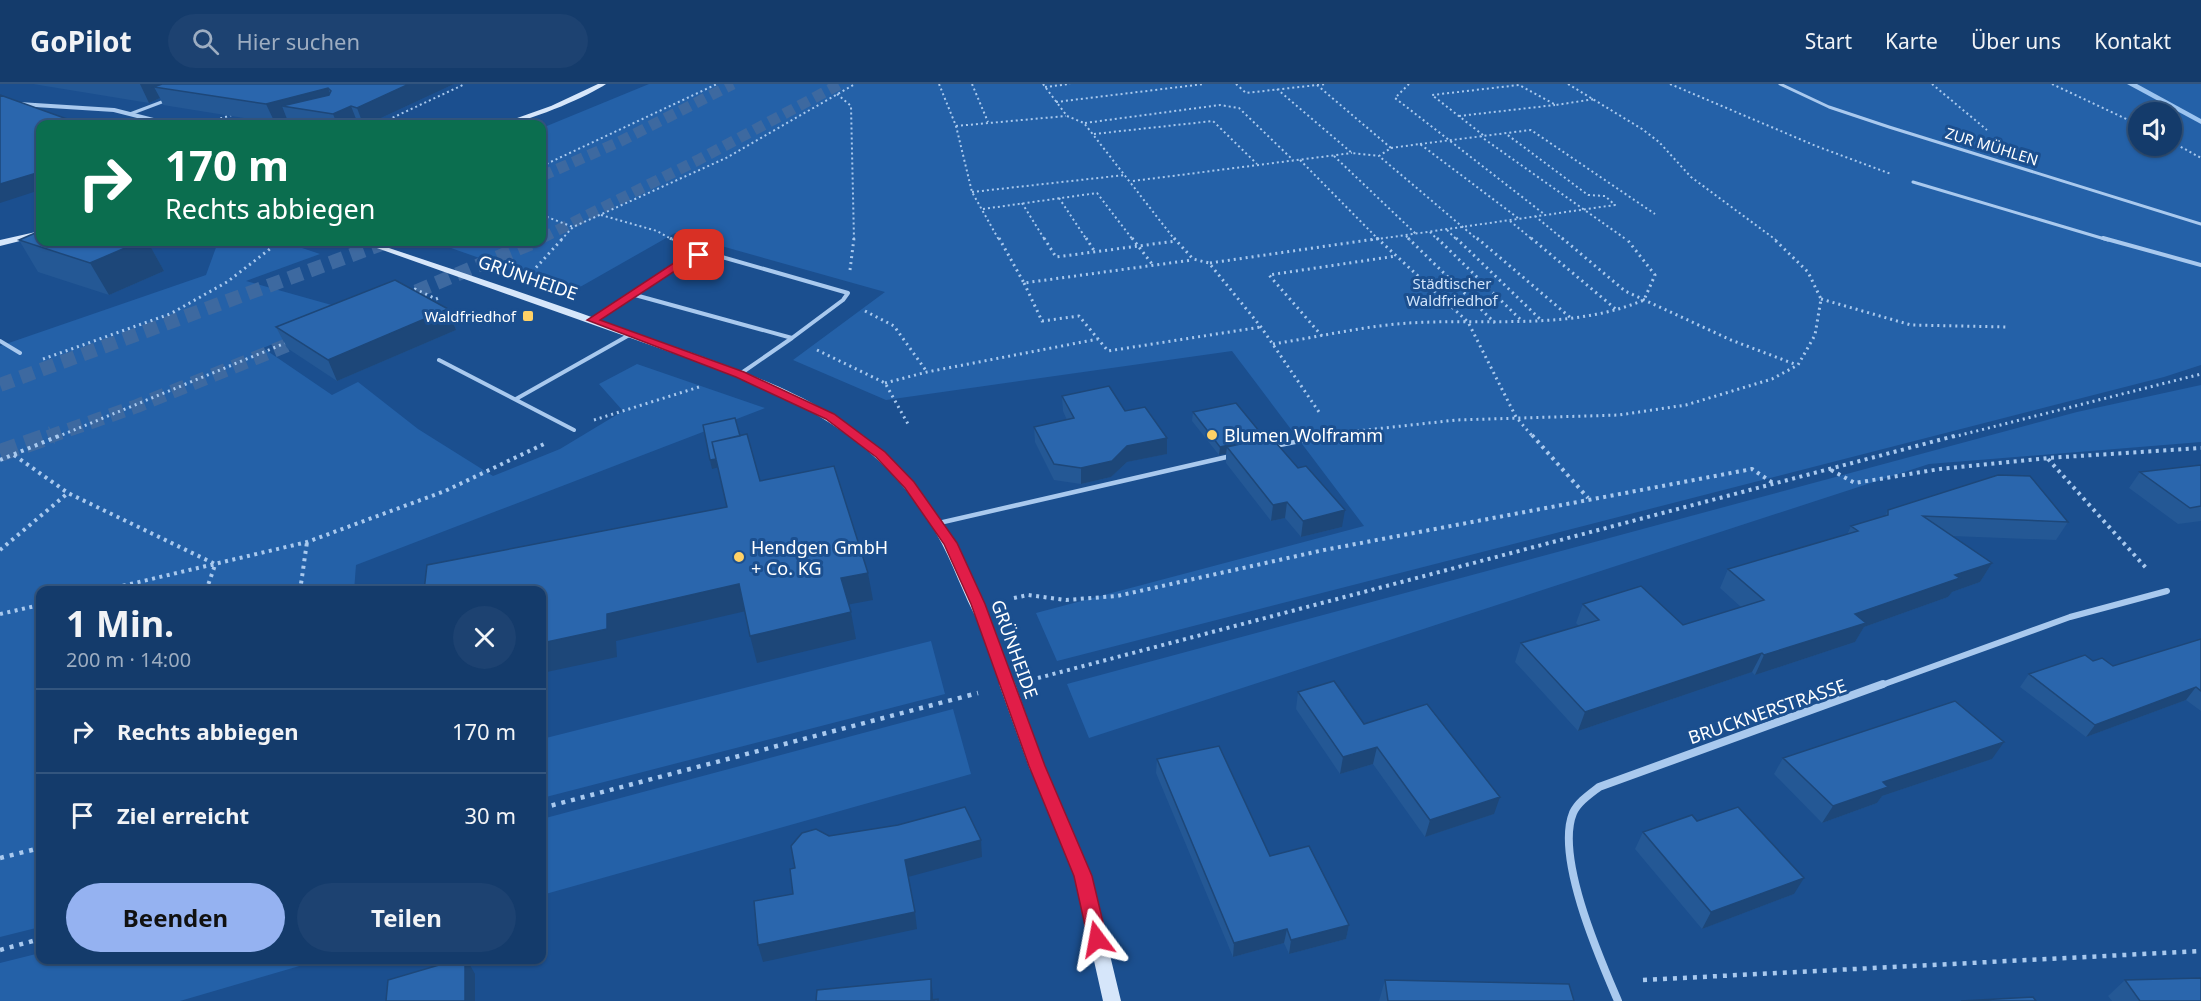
<!DOCTYPE html>
<html lang="de">
<meta charset="utf-8">
<style>
:root{--surface:#143b6b;--page:#1d4271;--text:#f1f3f6;--muted:#9dadc1;--line:#33557e;--accent:#95b2f1}
body{margin:0;font-family:"Noto Sans",sans-serif;background:var(--page);color:var(--text);height:100vh;display:flex;flex-direction:column;font-size:22px;white-space:nowrap}
*{box-sizing:border-box;margin:0}
p{font-size:20px;color:var(--muted)}
.icon{flex:none;width:33px;height:33px;fill:none;stroke:currentColor;stroke-width:2;stroke-linecap:round;stroke-linejoin:round}
.map{position:relative;flex:1;overflow:hidden}
.details{position:absolute;left:36px;top:502px;width:510px;height:378px;display:flex;flex-direction:column;background:var(--surface);border-radius:12px;box-shadow:0 2px 4px #0004,0 0 0 2px var(--line)}
.details>*{flex:none}
.guide{position:absolute;left:36px;top:36px;width:510px;height:126px;border-radius:12px;box-shadow:0 2px 4px #0004,0 0 0 2px var(--line);background:#0b6e4f;color:#fff;overflow:hidden}
.fabs{position:absolute;left:2128px;top:18px;display:grid;gap:12px}
.fabs a{display:grid;place-items:center;width:54px;height:54px;border-radius:50%;background:var(--surface);box-shadow:0 2px 4px #0004,0 0 0 2px var(--line);font-size:30px}
.pin{position:absolute;display:grid;place-items:center;width:51px;height:51px;color:#fff;margin:-26px;border-radius:12px;box-shadow:0 3px 9px #0006}
.me{position:absolute;width:66px;margin:-33px;rotate:347deg;stroke-linejoin:round;filter:drop-shadow(0 0 4px #0008)}
.turn{display:flex;align-items:center;gap:21px;height:126px;padding:0 30px;font-size:27px}
.turn .icon{width:78px;height:78px;stroke-width:2.5}
.turn b{display:block;font-size:42px;line-height:51px}
.round{display:grid;place-items:center;flex:none;width:63px;height:63px;border-radius:32px;background:var(--page)}
.summary{display:flex;align-items:center;justify-content:space-between;height:102px;padding:0 30px}
h1{font-size:36px;font-weight:700;line-height:45px}
.primary-button{display:flex;gap:12px;margin-top:auto;padding:12px 30px}
.primary-button a{flex:1;height:69px;border-radius:36px;background:var(--accent);color:#111;font-size:24px;font-weight:700;line-height:69px;text-align:center}
.primary-button a+a{background:var(--page);color:var(--text)}
ul{padding:0;list-style:none}
li{display:flex;align-items:center;gap:18px;height:84px;padding:0 30px;border-top:2px solid var(--line)}
li div{flex:1}
li b{display:block;font-size:22px}
li em{font-style:normal}
header{display:flex;align-items:center;gap:36px;box-sizing:border-box;height:84px;padding:0 30px;background:var(--surface);border-bottom:2px solid var(--line)}
header strong{font-size:28px}
nav{display:flex;gap:33px;margin-inline-start:auto;font-size:21px}
.search{width:420px;height:54px;background:var(--page);display:flex;align-items:center;gap:15px;box-sizing:border-box;padding:0 21px;border-radius:33px;color:var(--muted);font-size:22px}
.map>svg:first-child{display:block}
.green{fill:#2461a8;fill-rule:evenodd}
.lines{fill:none;stroke-linecap:round;stroke-linejoin:round}
.stream{fill:#9cc4f0;fill-rule:evenodd}
.highway-tunnel-far2{stroke:#3d69a0;stroke-width:11;stroke-dasharray:11 6;stroke-linecap:butt}
.highway-tunnel-far1{stroke:#3d69a0;stroke-width:14;stroke-dasharray:14 8;stroke-linecap:butt}
.highway-tunnel{stroke:#3d69a0;stroke-width:18;stroke-dasharray:18 9;stroke-linecap:butt}
.path-far3{stroke:#a9c9ee;stroke-width:2;stroke-dasharray:2 3;stroke-linecap:butt}
.path-far2{stroke:#a9c9ee;stroke-width:3;stroke-dasharray:2 4;stroke-linecap:butt}
.path-far1{stroke:#a9c9ee;stroke-width:4;stroke-dasharray:3 4.5;stroke-linecap:butt}
.path{stroke:#a9c9ee;stroke-width:4.5;stroke-dasharray:4 6;stroke-linecap:butt}
.lane-far2{stroke:#a9c9ee;stroke-width:3}
.lane-far1{stroke:#a9c9ee;stroke-width:4}
.lane{stroke:#a9c9ee;stroke-width:4.5}
.street-far2{stroke:#a9c9ee;stroke-width:4}
.street-far1{stroke:#a9c9ee;stroke-width:6}
.street{stroke:#a9c9ee;stroke-width:8}
.secondary{fill:#d6e6fa;fill-rule:evenodd}
.secondary-bridge-far1{stroke:#d6e6fa;stroke-width:12}
.secondary-bridge{stroke:#d6e6fa;stroke-width:15}
.wall{fill:#245895}
.shaded-wall{fill:#1d4779}
.building{fill:#2a66ad;stroke:#1d4779;stroke-width:1.5}
.route{fill:#e11d48;stroke:#92132f;stroke-width:1.5}
.poi-dot{fill:#ffd166;stroke:#1b4f8f;stroke-width:2}
.labels{text-anchor:middle;dominant-baseline:central;stroke-width:6;stroke-linejoin:round;paint-order:stroke}
.far-street-label{font-size:15px;fill:#fff;stroke:#1b4f8f}
.far-park-label{font-size:15px;fill:#cfe3fa;stroke:#1b4f8f}
.far-poi-label{font-size:15px;fill:#fff;stroke:#1b4f8f;text-anchor:end}
.street-label{font-size:18px;fill:#fff;stroke:#1b4f8f}
.poi-label{font-size:18px;fill:#fff;stroke:#1b4f8f;text-anchor:start}
</style>
<header>
<strong>GoPilot</strong>
<div class="search"><svg class="icon" aria-label="search" viewBox="0 0 24 24"><circle cx="10" cy="10" r="6"/><path d="M15 15l6 6"/></svg>Hier suchen</div>
<nav><a>Start</a><a>Karte</a><a>Über uns</a><a>Kontakt</a></nav>
</header>
<div class="map">
<svg width="2201" height="917" viewBox="0 0 2201 917">
<rect width="100%" height="100%" fill="#1b4f8f"/>
<path class="green" d="M649,0H2201V281L2164,293L1057,577L1036,529L1364,442L1232,267L886,316L793,276L885,208L675,149L573,207L434,158H542V44ZM2139,28H2172V62H2139Z
M218,158H284L320,170L246,197L353,227L263,264L332,311L358,298L418,345L493,392L560,365L623,327L599,300L637,280L765,324L356,481L354,507H40V843L0,853V262L206,191Z
M2201,301V358L1929,380L1089,654L1067,600L2077,328Z
M931,557L945,610L542,714V655Z
M953,625L971,690L542,811V735Z
M40,869V876H320L180,917H0V879Z"/>
<g class="lines">
<path class="stream" d="M2127,0H2137L2201,35V40Z"/>
<path class="highway-tunnel-far2" d="M542,92L619,58L733,0
M542,154L698,76L840,0"/>
<path class="highway-tunnel-far1" d="M396,216L534,158
M0,301L387,158
M48,353L137,322L307,253"/>
<path class="highway-tunnel" d="M0,369L52,351"/>
<path class="path-far3" d="M939,0L956,42L972,108L999,156
M972,0L988,38
M1043,0L1067,32L1084,39L1175,156
M1236,0L1246,9L1326,0
M1409,0L1395,14L1544,130
M1568,0L1642,45L1659,58L1691,93L1776,156
M1670,0L1816,62L1891,90
M1932,0L1987,46
M2052,0L2139,41
M1317,1L1391,64L1379,72L1478,156
M1045,3L1070,0
M1277,5L1352,69L1379,72
M837,10L851,22L854,156
M1056,18L1204,0
M1459,32L1555,21
M206,39L235,30
M1085,39L1220,21L1239,24L1293,76
M379,40L465,0
M956,42L1066,32
M1094,50L1213,37L1257,80
M1483,51L1432,11L1519,1L1556,21L1595,15
M1480,52L1627,156
M2172,58L2201,74
M1420,60L1531,46L1655,130
M1391,64L1420,60L1518,134
M1334,72L1416,150
M1300,76L1379,156
M542,82L717,0
M1133,97L1352,69
M972,108L1125,91
M1059,114L1087,156
M1022,119L1045,156
M983,125L1097,109L1133,156
M542,131L573,143
M601,131L657,147L673,156
M1535,132L1564,156
M1510,137L1533,156
M1447,146L1457,156
M1430,148L1438,156
M1406,152L1410,156
M561,156L573,143L726,74L855,0
M1371,156L1615,121L1605,112L1588,111L1505,49"/>
<path class="path-far2" d="M670,154L673,156
M999,154L1024,199L1192,176
M1044,154L1056,173L1176,157
M1086,154L1095,168
M1132,154L1152,180
M1174,154L1193,175L1209,179L1261,243L1319,328
M1377,154L1468,238L1516,333L1533,353
M1408,154L1495,239
M1437,154L1522,237
M1456,154L1542,237
M1477,154L1572,235
M1531,154L1618,227
M1562,154L1625,207L1731,256L1797,281
M1210,179L1382,154
M850,186L854,154
M532,188L563,154
M1024,199L1042,237L1079,232L1108,267L1261,243
M409,208L415,205L436,215L441,213
M1821,215L1911,241L2007,243
M865,227L894,242L927,288
M1322,252L1269,191L1396,172
M1273,260C1318,253 1364,242 1409,239C1487,234 1570,247 1644,216L1655,191L1626,154
M817,266L885,299L908,340
M43,275L170,230L227,198L279,158
M885,299L927,288L1098,255
M594,336L699,303
M1357,347L1456,336L1619,331L1686,321L1772,295L1798,281L1815,251L1821,215L1808,188L1773,154
M57,353L288,258
M1953,353L2201,290"/>
<path class="path-far1" d="M1532,351L1588,414
M14,371L68,409L215,480
M2048,375L2147,485
M0,376L61,351
M1831,386L1855,399L1940,385L2048,374L2201,364
M0,466L68,409
M101,507L307,458L445,407L544,360
M206,507L215,481
M300,507L307,458
M1014,514L1028,511L1066,516L1117,512L1324,466L1752,385L1773,399
M0,530L40,521
M1038,594L1958,351"/>
<path class="path" d="M542,724L978,609
M0,774L40,764
M0,866L40,855
M1643,896L2201,867"/>
<path class="lane-far2" d="M1780,0L1829,23L1889,43L2201,140
M130,30L167,16
M278,40L293,37
M1913,98L2108,156"/>
<path class="lane-far1" d="M2103,154L2201,181
M699,171H715L848,209L843,216L792,254L635,211L684,177Z
M592,236L635,211
M0,257L20,269
M439,276L574,346
M740,290L792,254
M516,315L631,250
M1321,353L1334,350"/>
<path class="lane" d="M1275,362L1329,351
M939,439L1231,372"/>
<path class="street-far2" d="M19,20L114,26L169,40"/>
<path class="street-far1" d="M1879,602L2070,533L2167,507"/>
<path class="street" d="M1618,917C1600,875 1555,773 1573,729C1578,718 1590,710 1599,703L1883,600"/>
<path class="secondary" d="M598,0H606C589,12 520,42 500,40L551,22Z
M40,147V152L0,162V156Z
M360,158H371C464,189 557,220 650,254C732,284 818,309 884,369C934,414 965,475 990,536L989,539H979C963,511 953,478 936,449C883,359 809,320 715,284Z
M1037,677L1042,679L1044,683L1091,792L1121,917H1103L1075,792L1030,683L1032,679Z"/>
<path class="secondary-bridge-far1" d="M984,536L1008,602"/>
<path class="secondary-bridge" d="M1007,600L1037,683"/>
</g>
<path class="wall" d="M33,0H454L368,40H289L287,35L275,39L163,21L160,14L149,19Z
M19,156L40,158H148L164,187L109,211L38,188Z
M448,225L456,246L337,297L287,264L276,243Z
M1062,312L1125,327L1167,370L1127,378L1111,393L1081,400L1054,396L1035,358L1034,343L1067,336L1063,327Z
M1193,328L1264,353V355L1342,443L1301,453L1285,434L1271,437L1226,379V370L1219,371L1192,337Z
M2201,381V437L2178,440L2129,404L2140,388Z
M1888,426L2068,438L2056,456L1952,452L1992,479L1980,498L1952,508L1948,513L1864,543L1855,558L1755,591L1752,588L1578,647L1515,578L1521,559L1579,542L1576,539L1583,520L1683,541L1741,523L1720,504L1728,485L1847,451L1851,442L1885,432Z
M2201,555V627L2186,616L2086,653L2020,603L2029,590L2093,577L2113,582Z
M1298,608L1364,640L1494,730L1425,753L1373,680L1340,690L1296,625Z
M1783,674L1992,675L1882,712L1877,719L1822,739L1774,690Z
M1157,675L1270,772L1349,841L1346,855L1289,870L1284,859L1233,873L1156,689Z
M1697,737L1794,810L1702,845L1635,765L1643,748Z
M1385,896L1574,917H1379Z
M2125,896L2201,917H2112L2108,912Z"/>
<path class="shaded-wall" d="M140,0H196L154,3L160,14L149,19Z
M409,0H454L368,40H363L357,24Z
M328,4L335,22H282L287,35L275,39L266,20Z
M351,22L358,40H337L333,30Z
M40,88V106L0,119V100Z
M139,158H148L164,187L109,211L90,179Z
M448,225L456,246L337,297L328,276Z
M1264,353L1263,361L1227,363L1226,370L1219,371L1220,363Z
M1167,354V370L1127,378L1111,393L1081,400V384L1127,362Z
M744,368L746,376L712,385L710,376Z
M1287,418L1285,434L1271,437L1273,421Z
M1345,426L1342,443L1301,453L1303,437Z
M1992,479L1980,498L1952,508L1948,513L1864,543L1855,558L1755,591L1764,571L1855,530L1955,491Z
M868,489L873,516L846,521L841,494Z
M739,500L746,527L616,557L617,573L542,589V559L607,530Z
M851,528L856,555L757,579L750,552Z
M1762,569L1752,588L1578,647L1585,628Z
M2196,603L2186,616L2086,653L2095,641Z
M2004,658L1992,675L1882,712L1877,719L1822,739L1833,722L1883,698Z
M1377,663L1373,680L1340,690L1343,673Z
M1500,713L1494,730L1425,753L1430,736Z
M981,756L982,773L908,793L905,776Z
M1804,794L1794,810L1702,845L1711,828Z
M915,828L917,845L763,878L758,861Z
M1349,841L1346,855L1289,870L1291,856Z
M1287,845L1284,859L1233,873L1234,859Z
M465,876H467L475,890V917H465Z
M931,895L933,911V917H931Z"/>
<path class="building" d="M162,0H409L357,24L351,22L333,30L282,22L329,11L331,7L328,4L266,20L154,3Z
M0,11L81,40H40V88L0,100Z
M40,147V158H139L90,179L19,156Z
M395,196L448,225L328,276L276,243Z
M1109,302L1125,327L1145,323L1167,354L1127,362L1112,377L1081,384L1054,380L1034,343L1074,334L1062,312Z
M1236,319L1264,353L1220,363L1193,328Z
M735,334L740,352L712,358L716,375L710,376L703,341Z
M747,350L760,397L834,382L868,489L841,494L851,528L750,552L739,500L607,530V545L542,559V507H424L427,481L727,423L712,358Z
M1271,353L1298,384L1306,382L1345,426L1303,437L1287,418L1273,421L1227,363Z
M2201,381V422L2190,424L2140,388Z
M1998,391L2030,392L2068,438L1923,432L1992,479L1955,491L1960,494L1855,530L1866,539L1764,571L1762,569L1585,628L1521,559L1599,536L1583,520L1641,502L1683,541L1764,516L1728,485L1858,447L1851,442L1888,431V426Z
M2201,555V607L2196,603L2095,641L2029,590L2085,571L2093,577L2102,574L2113,582Z
M1334,597L1364,640L1427,620L1500,713L1430,736L1377,663L1343,673L1298,608Z
M1955,617L2004,658L1883,698L1888,703L1833,722L1783,674Z
M1219,662L1270,772L1309,762L1349,841L1291,856L1287,845L1234,859L1157,675Z
M965,723L981,756L905,776L915,828L758,861L754,817L793,810L790,785L795,784L791,762L802,749L816,745L829,752L898,741Z
M1738,723L1804,794L1711,828L1643,748L1692,731L1697,737Z
M456,876H465V917H386L388,896Z
M2201,894V917H2140L2125,896Z
M931,895V916L938,915V917H816L817,906Z
M1385,896L1569,900L1574,917H1388Z
M2033,913L2036,917H1961Z"/>
<path class="route" d="M696,169L704,171L687,179L600,236L744,288L834,330L885,368L914,398L957,459L985,520L1045,682L1092,792L1107,855L1104,860L1097,863L1091,860L1088,855L1074,792L1029,682L971,520L944,460L905,404L876,373L826,335L736,293L587,236L680,175Z"/>
<g class="poi-dot">
<rect x="522" y="226" width="12" height="12" rx="3"/>
<circle cx="1212" cy="351" r="6"/>
<circle cx="739" cy="473" r="6"/>
</g>
<g class="labels">
<g class="far-street-label">
<text transform="translate(1992 62) rotate(17)">ZUR MÜHLEN</text>
</g>
<g class="far-park-label">
<text x="1452" y="199">Städtischer<tspan x="1452" dy="17">Waldfriedhof</tspan></text>
</g>
<g class="far-poi-label">
<text x="516" y="232">Waldfriedhof</text>
</g>
<g class="street-label">
<text transform="translate(528 193) rotate(19)">GRÜNHEIDE</text>
<text transform="translate(1015 565) rotate(70)">GRÜNHEIDE</text>
<text transform="translate(1767 627) rotate(-19)">BRUCKNERSTRASSE</text>
</g>
<g class="poi-label">
<text x="1224" y="351">Blumen Wolframm</text>
<text x="751" y="463">Hendgen GmbH<tspan x="751" dy="21">+ Co. KG</tspan></text>
</g>
</g>
</svg>
<div class="fabs">
<a><svg class="icon" aria-label="sound" viewBox="0 0 24 24"><path d="M4 9h4l5-4v14l-5-4H4zM17 9q2 3 0 6"/></svg></a>
</div>
<div class="pin" style="left:699px;top:171px;background:#d93025"><svg class="icon" aria-label="arrive" viewBox="0 0 24 24"><path d="M6 21V4h12l-3 4 3 4H6"/></svg></div>
<svg class="me" style="left:1097px;top:855px" viewBox="-20 -20 40 40"><path d="M0-17L14 15 0 8-14 15z" fill="#e11d48" stroke="#fff" stroke-width="4"/></svg>
<div class="guide">
<div class="turn"><svg class="icon" aria-label="right" viewBox="0 0 24 24"><path d="M7 20v-9h11M14 6l5 5-5 5"/></svg><div><b>170 m</b>Rechts abbiegen</div></div>
</div>
<section class="details">
<div class="summary"><div><h1>1 Min.</h1><p>200 m · 14:00</p></div><a class="round"><svg class="icon" aria-label="close" viewBox="0 0 24 24"><path d="M6 6l12 12M18 6L6 18"/></svg></a></div>
<ul>
<li><svg class="icon" aria-label="right" viewBox="0 0 24 24"><path d="M7 20v-9h11M14 6l5 5-5 5"/></svg><div><b>Rechts abbiegen</b></div><em>170 m</em></li>
<li><svg class="icon" aria-label="arrive" viewBox="0 0 24 24"><path d="M6 21V4h12l-3 4 3 4H6"/></svg><div><b>Ziel erreicht</b></div><em>30 m</em></li>
</ul>
<div class="primary-button"><a>Beenden</a><a>Teilen</a></div>
</section>
</div>
